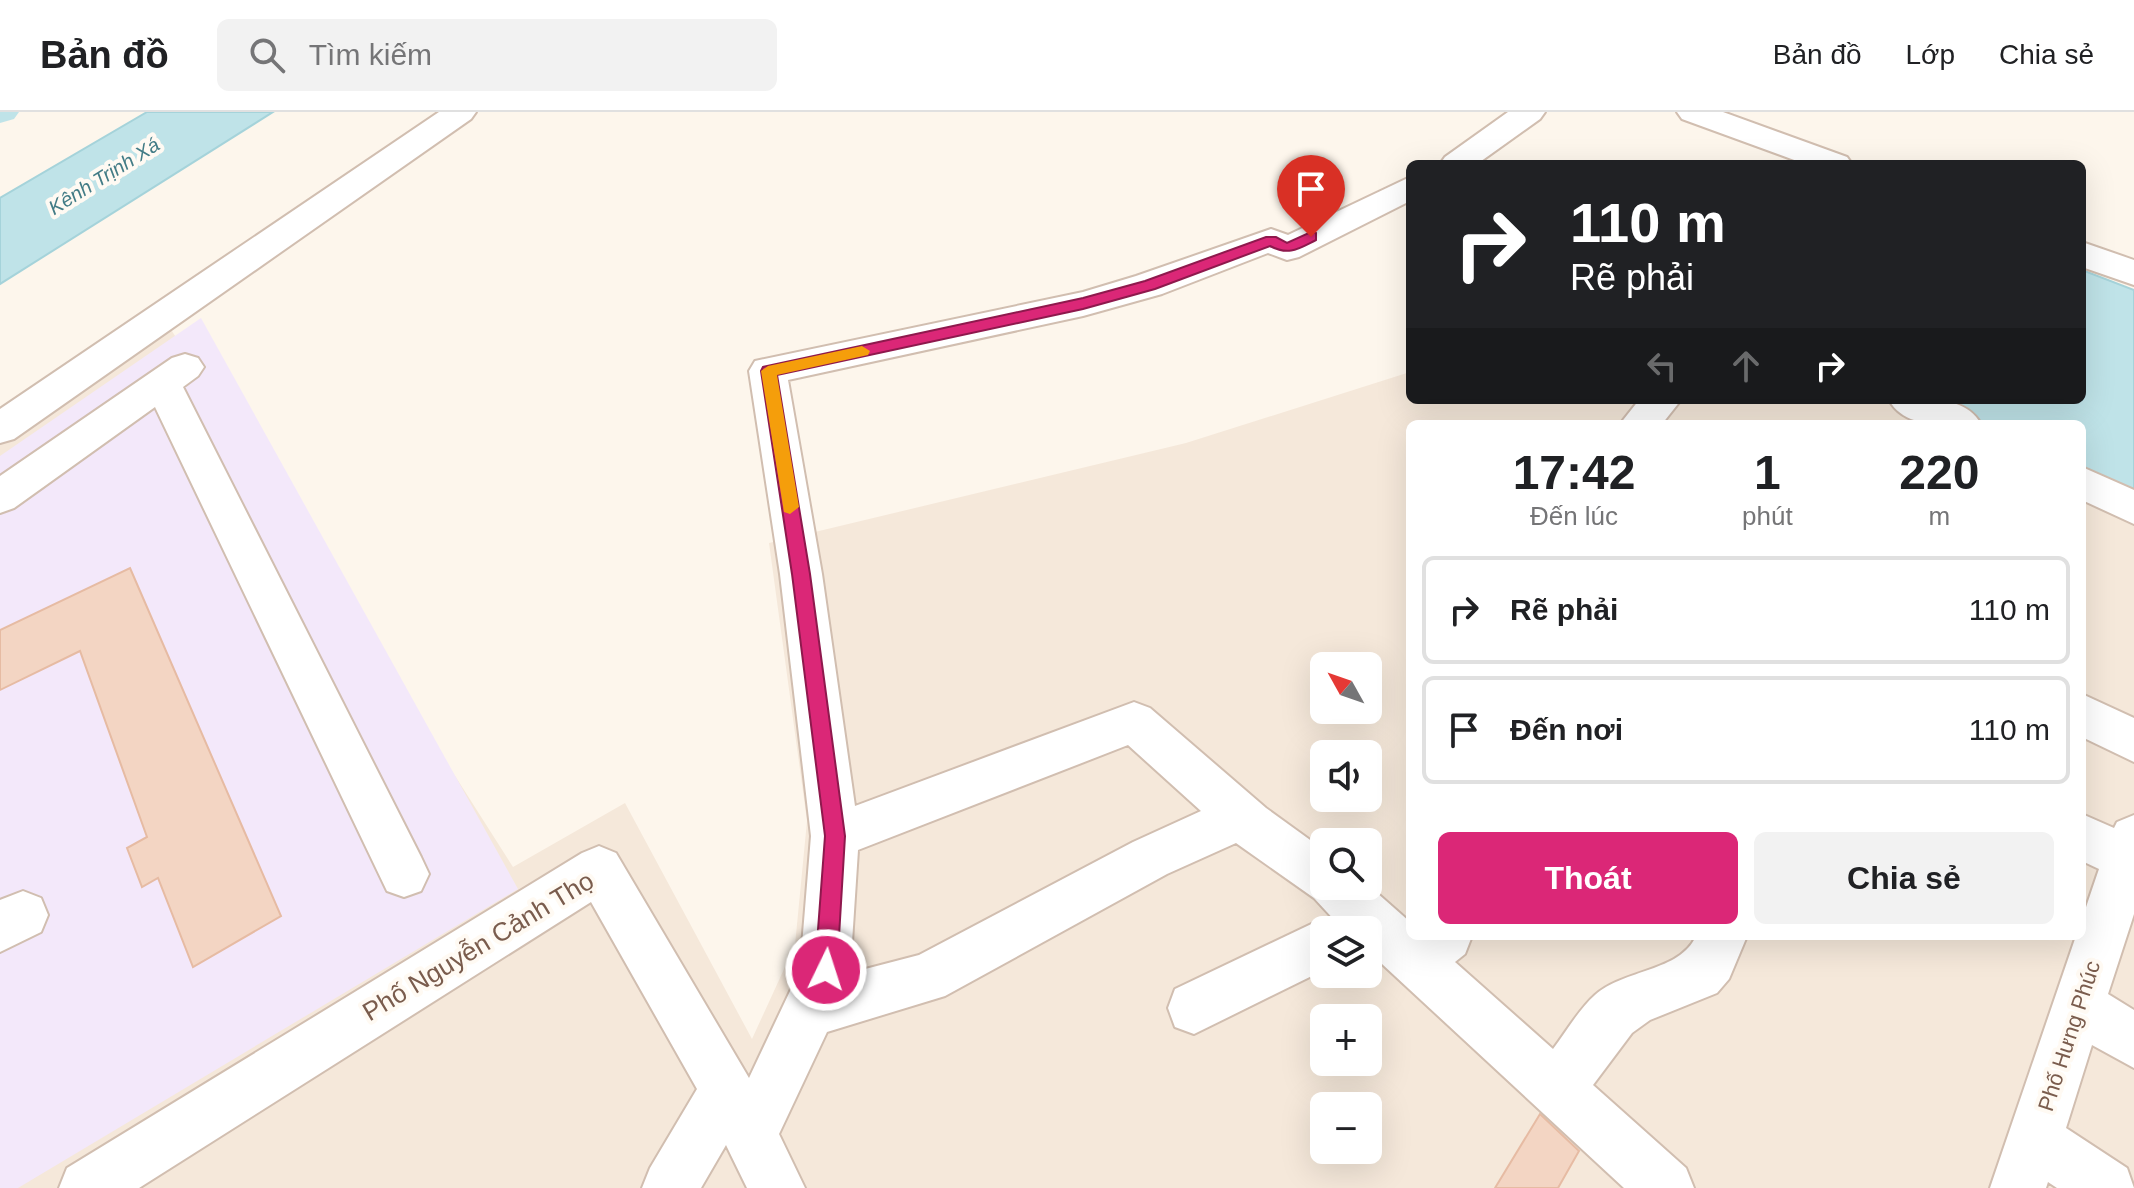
<!DOCTYPE html>
<html lang="vi">
<meta charset="utf-8">
<style>
:root{--surface:#fff;--page:#f2f2f2;--text:#202124;--muted:#757577;--line:#e0e0e0;--accent:#db2777}
body{margin:0;font-family:Helvetica,sans-serif;background:var(--page);color:var(--text);height:100vh;display:flex;flex-direction:column;font-size:30px;white-space:nowrap}
*{box-sizing:border-box;margin:0}
p{font-size:26px;color:var(--muted)}
.icon{flex:none;width:44px;height:44px;fill:none;stroke:currentColor;stroke-width:2;stroke-linecap:round;stroke-linejoin:round}
.map{position:relative;flex:1;overflow:hidden}
.panel{position:absolute;left:1406px;top:308px;width:680px;height:520px;display:flex;flex-direction:column;background:var(--surface);border-radius:12px;box-shadow:0 8px 32px #0002}
.panel>*{flex:none}
.top-card{position:absolute;left:1406px;top:48px;width:680px;height:244px;border-radius:12px;box-shadow:0 8px 32px #0002;background:#202124;color:#fff;overflow:hidden}
.needle{width:52px;rotate:310deg}
.controls{position:absolute;left:1310px;top:540px;display:grid;gap:16px}
.controls a{display:grid;place-items:center;width:72px;height:72px;border-radius:12px;background:var(--surface);box-shadow:0 8px 32px #0002;font-size:40px}
.pin{position:absolute;display:grid;place-items:center;width:68px;height:68px;color:#fff;margin:-82px -34px;border-radius:50% 50% 50% 0;rotate:-45deg;box-shadow:0 0 8px #0007}
.pin .icon{rotate:45deg}
.me{position:absolute;width:88px;margin:-44px;rotate:4deg;stroke-linejoin:round;filter:drop-shadow(0 0 6px #0008)}
.turn{display:flex;align-items:center;gap:28px;height:168px;padding:0 32px;font-size:36px}
.turn .icon{width:104px;height:104px;stroke-width:2.5}
.turn b{display:block;font-size:56px;line-height:68px}
.lanes{display:flex;align-items:center;height:76px;padding:0 32px;background:#0003;justify-content:center;gap:40px;direction:ltr}
.lanes .off{opacity:.35}
.eta{display:flex;justify-content:space-evenly;align-items:center;height:136px;text-align:center}
.eta b{font-size:48px;font-weight:700;line-height:56px}
.action{display:flex;gap:16px;margin-top:auto;padding:16px 32px}
.action a{flex:1;height:92px;border-radius:12px;background:var(--accent);color:#fff;font-size:32px;font-weight:700;line-height:92px;text-align:center}
.action a+a{background:var(--page);color:var(--text)}
ul{padding:0;list-style:none}
li{display:flex;align-items:center;gap:24px;height:108px;margin:0 16px 12px;padding:0 16px;border:4px solid var(--line);border-radius:12px}
li div{flex:1}
li b{display:block;font-size:30px}
li em{font-style:normal}
header{display:flex;align-items:center;gap:48px;box-sizing:border-box;height:112px;padding:0 40px;background:var(--surface);border-bottom:2px solid var(--line)}
header strong{font-size:38px}
nav{display:flex;gap:44px;margin-inline-start:auto;font-size:28px}
.search{width:560px;height:72px;background:var(--page);display:flex;align-items:center;gap:20px;box-sizing:border-box;padding:0 28px;border-radius:12px;color:var(--muted);font-size:30px}
.map>svg:first-child{display:block}
.residential{fill:#f5e8da;fill-rule:evenodd}
.education{fill:#f3e8fa}
.water{fill:#bfe3e8;stroke:#a5d3da;stroke-width:2}
.lines{fill:none;stroke-linecap:round;stroke-linejoin:round}
.canal{fill:#bfe3e8;fill-rule:evenodd}
.building{fill:#f3d5c3;stroke:#e6bba3;stroke-width:2}
.minor-casing{stroke:#d1beb0;stroke-width:4}
.minor{fill:#fff;fill-rule:evenodd}
.route{fill:#db2777;stroke:#8e194d;stroke-width:2}
.slow{fill:#f59e0b}
.labels{text-anchor:middle;dominant-baseline:central;stroke-width:8;stroke-linejoin:round;paint-order:stroke}
.far-water-label{font-size:20px;font-style:italic;fill:#437c86;stroke:#fffaf3}
.street-label{font-size:22px;fill:#7a5c4d;stroke:#fffaf3}
.near-street-label{font-size:26px;fill:#7a5c4d;stroke:#fffaf3}
</style>
<header>
<strong>Bản đồ</strong>
<div class="search"><svg class="icon" aria-label="search" viewBox="0 0 24 24"><circle cx="10" cy="10" r="6"/><path d="M15 15l6 6"/></svg>Tìm kiếm</div>
<nav><a>Bản đồ</a><a>Lớp</a><a>Chia sẻ</a></nav>
</header>
<div class="map">
<svg width="2134" height="1076" viewBox="0 0 2134 1076">
<rect width="100%" height="100%" fill="#fdf6ec"/>
<path class="residential" d="M156,194L513,755L625,691L752,927L795,833L807,709L769,431L1186,331L1410,260V288H2082L2134,208V1076H0V296ZM1410,312H2082V824H1410ZM1324,554H1368V598H1324ZM1324,642H1368V686H1324ZM1324,730H1368V774H1324ZM1324,818H1368V862H1324ZM1324,906H1368V950H1324ZM1324,994H1368V1038H1324Z"/>
<path class="education" d="M201,206L518,777L18,1076H0V344Z"/>
<path class="water" d="M147,0H273L0,172V86Z
M2082,158L2134,178V388L2082,364V312H1973L1955,295L1957,288H2082Z"/>
<g class="lines">
<path class="canal" d="M0,0H19L14,7L0,11Z"/>
</g>
<path class="building" d="M130,456L281,804L193,855L158,766L142,775L127,736L147,725L80,539L0,578V518Z
M1540,1002L1579,1039L1558,1076H1495Z"/>
<g class="lines">
<g class="minor-casing">
<path id="minor" d="M439,0H476L471,7L14,327L0,331V297Z
M1508,0H1545L1540,7L1477,52H1440L1445,45Z
M1677,0H1723L1847,45L1852,52H1805L1682,7Z
M1410,65V89L1299,145L1287,148L1268,141L1162,182L1083,204L788,268L822,462L855,694L1134,590L1150,596L1266,696L1324,738V774L1368,773L1410,810V824H1472L1465,842L1455,850L1553,937C1566,920 1579,897 1595,883C1624,857 1680,860 1696,824H1747L1729,867L1717,881L1650,908L1632,921L1593,973L1686,1056L1694,1076H1624L1368,839V818H1324V858L1194,922L1175,915L1168,896L1175,877L1324,806L1338,812L1314,786L1236,731L1167,762L945,884L827,920L779,1022L805,1076H747L726,1033L701,1076H642L650,1056L697,977L591,790L139,1076H59L67,1056L582,741L599,734L616,741L749,966L800,858L811,724L780,462L749,259L755,249L1083,180L1136,164L1271,117L1288,123ZM1128,633L1201,699L1133,730L919,843L850,861L858,738Z
M2082,130L2134,148V173L2082,155Z
M185,242L198,246L204,255L198,264L183,275L421,745L429,762L421,779L404,785L387,779L155,295L14,396L0,401V364L172,246Z
M1639,288H1681L1662,312H1620Z
M1889,288C1919,288 1964,281 1981,312C1951,312 1906,319 1889,288Z
M2082,355L2134,378V412L2082,388Z
M2082,582L2134,606V650L2082,625Z
M2082,702L2114,716L2117,710L2134,703V802L2108,882L2134,898V956L2092,933L2066,1016L2127,1056L2134,1076H2057L2048,1070L2046,1076H1990L2076,824H2082V807L2099,757L2082,749Z
M23,779L41,786L48,803L41,820L0,840V788Z"/>
</g>
<use href="#minor" class="minor"/>
</g>
<path class="route" d="M1311,120L1316,121V128C1298,137 1289,144 1270,134L1155,177L1083,197L777,263L810,462L845,724L837,858L834,865L826,869L818,865L815,858L825,724L792,462L761,259L763,255L1083,186L1145,169L1266,125H1276L1287,131Z"/>
<path class="slow" d="M862,234L870,239L868,243L777,263L799,395L790,402L784,400L761,259L768,254Z"/>
<g class="labels">
<g class="far-water-label">
<text transform="translate(104 64) rotate(-32)">Kênh Trịnh Xá</text>
</g>
<g class="street-label">
<text transform="translate(2069 924) rotate(-72)">Phố Hưng Phúc</text>
</g>
<g class="near-street-label">
<text transform="translate(478 834) rotate(-31)">Phố Nguyễn Cảnh Thọ</text>
</g>
</g>
</svg>
<div class="controls">
<a><svg class="needle" viewBox="-14 -14 28 28"><path d="M0-13l5 13h-10z" fill="#e53935"/><path d="M0 13l5-13h-10z" fill="#757577"/></svg></a>
<a><svg class="icon" aria-label="sound" viewBox="0 0 24 24"><path d="M4 9h4l5-4v14l-5-4H4zM17 9q2 3 0 6"/></svg></a>
<a><svg class="icon" aria-label="search" viewBox="0 0 24 24"><circle cx="10" cy="10" r="6"/><path d="M15 15l6 6"/></svg></a>
<a><svg class="icon" aria-label="layers" viewBox="0 0 24 24"><path d="M12 4l9 5-9 5-9-5zM3 14l9 5 9-5"/></svg></a>
<a>+</a>
<a>−</a>
</div>
<div class="pin" style="left:1311px;top:125px;background:#d93025"><svg class="icon" aria-label="arrive" viewBox="0 0 24 24"><path d="M6 21V4h12l-3 4 3 4H6"/></svg></div>
<svg class="me" style="left:826px;top:858px" viewBox="-20 -20 40 40"><circle r="17" fill="#db2777" stroke="#fff" stroke-width="3"/><path d="M0-11L8 9 0 5-8 9z" fill="#fff"/></svg>
<div class="top-card">
<div class="turn"><svg class="icon" aria-label="right" viewBox="0 0 24 24"><path d="M7 20v-9h11M14 6l5 5-5 5"/></svg><div><b>110 m</b>Rẽ phải</div></div>
<div class="lanes"><svg class="icon off" aria-label="left" viewBox="0 0 24 24"><path d="M17 20v-9H6M10 6l-5 5 5 5"/></svg><svg class="icon off" aria-label="ahead" viewBox="0 0 24 24"><path d="M12 20V5M6 11l6-6 6 6"/></svg><svg class="icon" aria-label="right" viewBox="0 0 24 24"><path d="M7 20v-9h11M14 6l5 5-5 5"/></svg></div>
</div>
<section class="panel">
<div class="eta">
<div><b>17:42</b><p>Đến lúc</p></div>
<div><b>1</b><p>phút</p></div>
<div><b>220</b><p>m</p></div>
</div>
<ul>
<li><svg class="icon" aria-label="right" viewBox="0 0 24 24"><path d="M7 20v-9h11M14 6l5 5-5 5"/></svg><div><b>Rẽ phải</b></div><em>110 m</em></li>
<li><svg class="icon" aria-label="arrive" viewBox="0 0 24 24"><path d="M6 21V4h12l-3 4 3 4H6"/></svg><div><b>Đến nơi</b></div><em>110 m</em></li>
</ul>
<div class="action"><a>Thoát</a><a>Chia sẻ</a></div>
</section>
</div>
